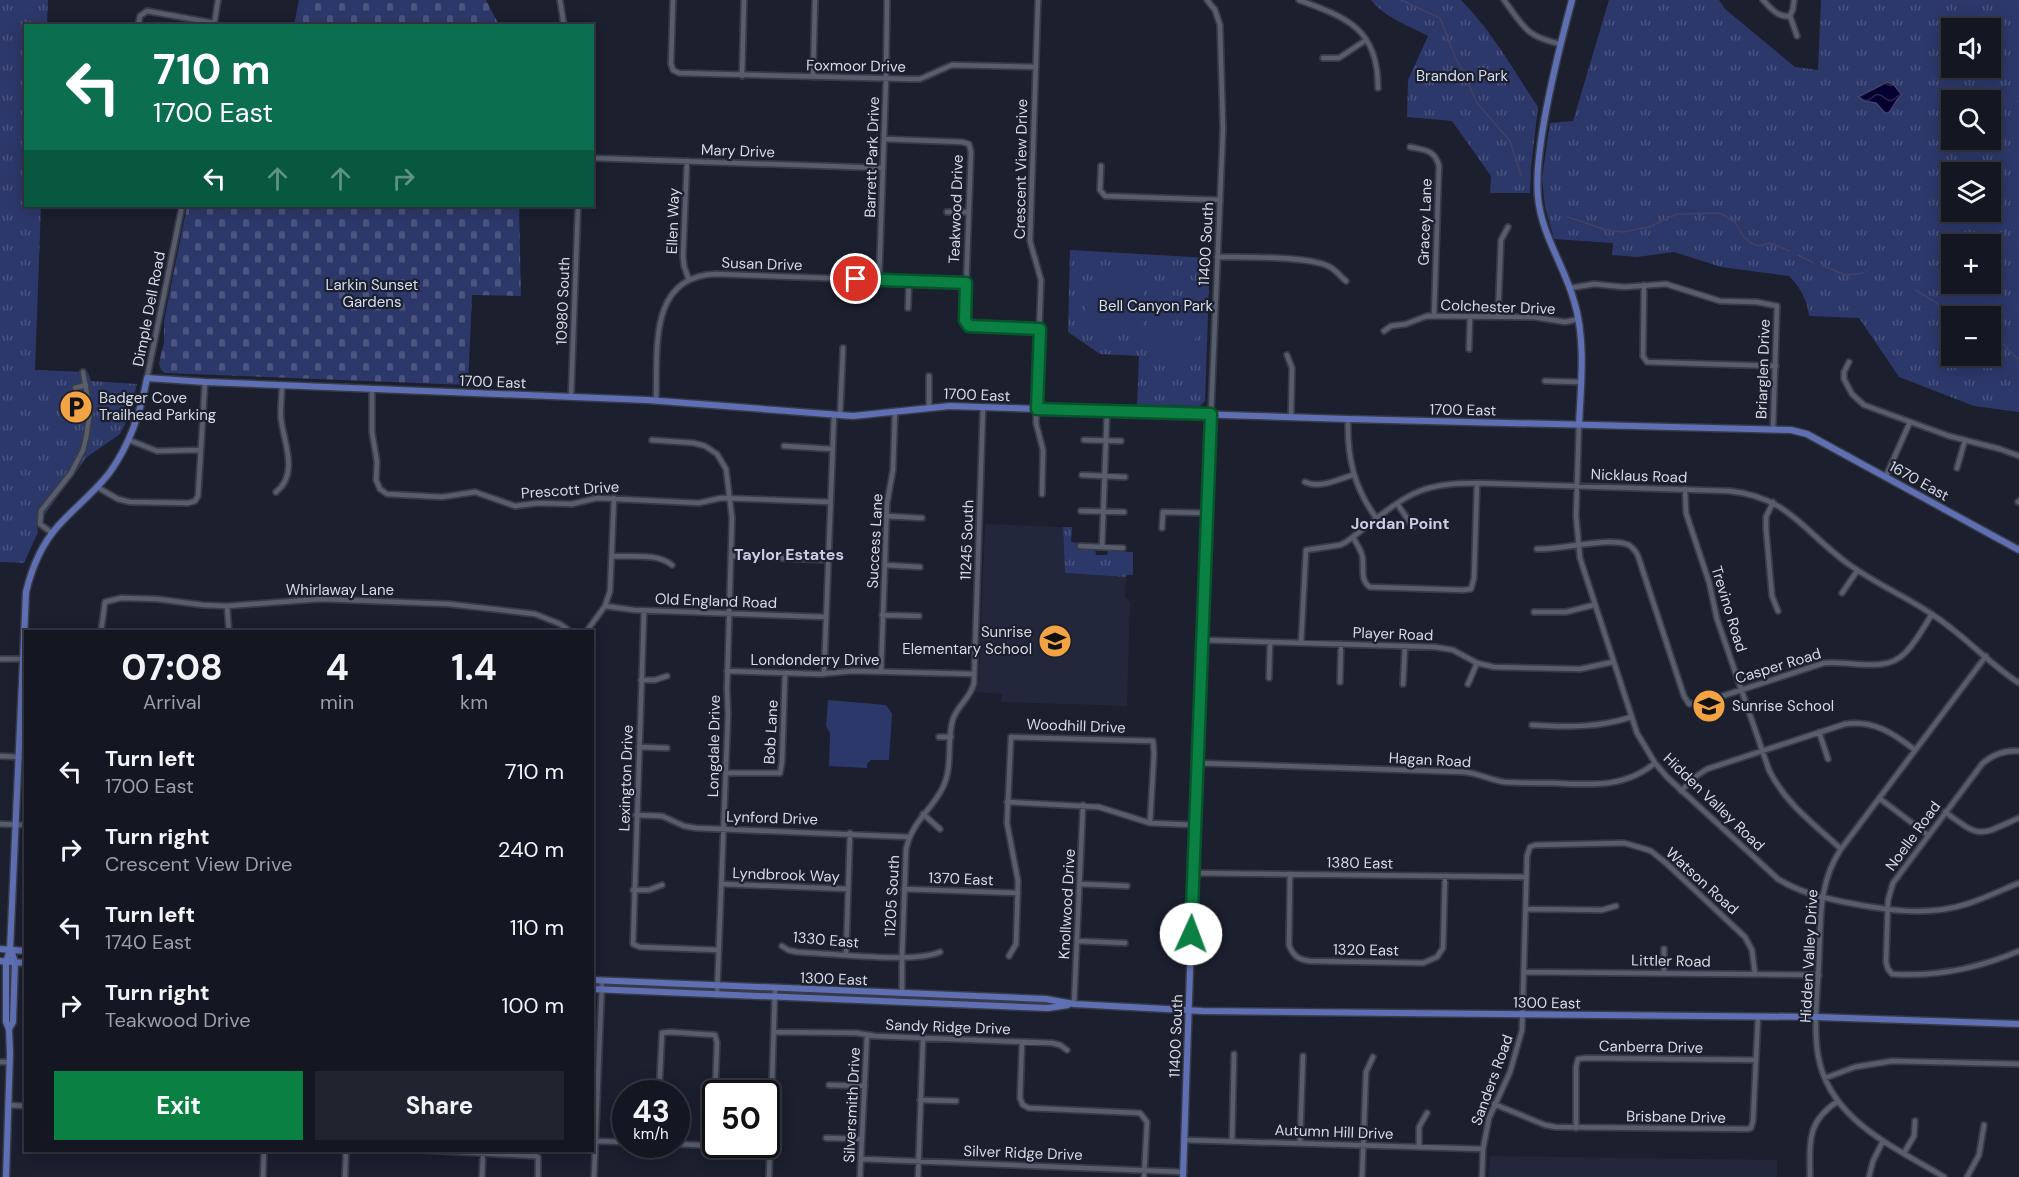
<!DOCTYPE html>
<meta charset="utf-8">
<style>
:root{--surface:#141722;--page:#21242f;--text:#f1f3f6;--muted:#9d9fa5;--line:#333640;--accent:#0b8043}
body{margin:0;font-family:"DM Sans",sans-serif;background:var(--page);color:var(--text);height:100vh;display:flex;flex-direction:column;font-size:22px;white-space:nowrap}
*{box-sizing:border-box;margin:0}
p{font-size:20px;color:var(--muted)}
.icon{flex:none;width:33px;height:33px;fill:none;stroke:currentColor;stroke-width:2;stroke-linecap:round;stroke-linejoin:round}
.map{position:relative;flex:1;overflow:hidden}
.side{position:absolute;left:24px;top:630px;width:570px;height:522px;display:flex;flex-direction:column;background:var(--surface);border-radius:0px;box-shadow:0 3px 15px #0003,0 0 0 2px var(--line)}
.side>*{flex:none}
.banner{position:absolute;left:24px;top:24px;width:570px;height:183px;border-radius:0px;box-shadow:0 3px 15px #0003,0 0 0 2px var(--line);background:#0b6e4f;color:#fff;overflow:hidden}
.buttons{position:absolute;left:1941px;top:18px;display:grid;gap:12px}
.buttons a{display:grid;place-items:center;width:60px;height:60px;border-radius:0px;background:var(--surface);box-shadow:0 3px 15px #0003,0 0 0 2px var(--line);font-size:30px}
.speed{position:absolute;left:612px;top:1080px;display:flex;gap:12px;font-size:30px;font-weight:700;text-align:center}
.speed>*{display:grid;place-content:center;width:78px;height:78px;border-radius:50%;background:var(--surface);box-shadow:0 3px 15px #0003,0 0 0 2px var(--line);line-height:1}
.speed small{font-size:15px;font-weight:400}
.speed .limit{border:3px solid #111;border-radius:9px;background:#fff;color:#111}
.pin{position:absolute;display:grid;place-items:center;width:51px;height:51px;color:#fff;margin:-26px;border:3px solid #fff;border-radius:50%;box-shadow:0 2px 6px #0007}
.me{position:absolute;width:66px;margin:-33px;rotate:2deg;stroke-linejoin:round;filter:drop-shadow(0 0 4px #0008)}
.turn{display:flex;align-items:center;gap:21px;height:126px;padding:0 30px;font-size:27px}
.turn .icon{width:78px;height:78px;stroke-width:2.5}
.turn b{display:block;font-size:42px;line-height:51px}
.lanes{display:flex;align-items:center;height:57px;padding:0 30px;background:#0003;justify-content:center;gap:30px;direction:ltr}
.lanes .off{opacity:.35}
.eta{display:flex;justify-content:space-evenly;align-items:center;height:102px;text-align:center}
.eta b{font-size:36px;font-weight:700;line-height:42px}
.button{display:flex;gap:12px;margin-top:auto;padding:12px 30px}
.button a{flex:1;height:69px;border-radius:0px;background:var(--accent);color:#fff;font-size:24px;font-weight:700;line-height:69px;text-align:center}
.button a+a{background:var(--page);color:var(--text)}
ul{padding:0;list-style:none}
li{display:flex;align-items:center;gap:18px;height:78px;padding:0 30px}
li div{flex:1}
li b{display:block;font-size:22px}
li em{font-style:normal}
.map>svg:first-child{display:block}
.built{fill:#22273c}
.grass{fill:url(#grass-tufts);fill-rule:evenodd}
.cemetery{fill:url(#cemetery-stones)}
.pitch{fill:#2d386a}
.water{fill:url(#water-waves);stroke:#434167;stroke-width:1.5}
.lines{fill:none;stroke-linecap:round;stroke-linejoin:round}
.stream{stroke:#434167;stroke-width:1.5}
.minor-casing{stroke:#383b47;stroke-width:8}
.major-casing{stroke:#383b47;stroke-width:9}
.minor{stroke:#585d6e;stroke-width:4.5}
.major{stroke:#5f6fb3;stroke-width:6}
.route-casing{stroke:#07532c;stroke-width:15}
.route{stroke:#0b8043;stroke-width:10}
.labels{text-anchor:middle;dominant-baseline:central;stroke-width:4.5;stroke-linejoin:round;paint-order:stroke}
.street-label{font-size:15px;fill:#d6dae4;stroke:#1b1f2e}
.park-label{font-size:15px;fill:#d7ddf0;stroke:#1b1f2e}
.poi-label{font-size:15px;fill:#d6dae4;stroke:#1b1f2e;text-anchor:start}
.neighbourhood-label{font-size:16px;font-weight:bold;fill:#c9cfe3;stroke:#1b1f2e}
</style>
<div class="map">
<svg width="2019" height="1177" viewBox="0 0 2019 1177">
<defs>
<pattern id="grass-tufts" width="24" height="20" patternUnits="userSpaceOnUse" patternTransform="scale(1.5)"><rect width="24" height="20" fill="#2d386a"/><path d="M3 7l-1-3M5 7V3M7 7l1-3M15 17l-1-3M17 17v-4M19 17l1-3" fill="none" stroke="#4b547f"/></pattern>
<pattern id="cemetery-stones" width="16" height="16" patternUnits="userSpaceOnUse" patternTransform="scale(1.5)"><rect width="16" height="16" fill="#2d386a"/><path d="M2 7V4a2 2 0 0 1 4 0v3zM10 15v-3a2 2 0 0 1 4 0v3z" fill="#4b547f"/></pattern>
<pattern id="water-waves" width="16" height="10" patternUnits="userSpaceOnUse" patternTransform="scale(1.5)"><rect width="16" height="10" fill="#040031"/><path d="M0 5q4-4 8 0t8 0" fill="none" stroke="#28254f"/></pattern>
</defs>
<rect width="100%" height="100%" fill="#1b1f2e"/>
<path class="built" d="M985,524L1063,527L1065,573L1126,577L1125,597L1130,602L1127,706L1001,702L1002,694L975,692L979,680Z
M1490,1156L1777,1160V1177H1489Z"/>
<path class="grass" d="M0,0H48L47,25L26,26V206H41L35,370L88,372L91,381L137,384L127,420L120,434L87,457L37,525L38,532L24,563L0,562Z
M1371,0H1461C1492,31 1514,71 1538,107L1531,168L1530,193H1490L1491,176L1452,121L1407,117L1408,80L1428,36C1408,25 1385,18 1371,0Z
M1609,0H1719L1725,9L1795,67L1818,70L1821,0H2019V412L1974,406L1899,377L1859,318L1809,316C1808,301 1800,287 1789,276L1721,267L1674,252L1637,257L1612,255L1613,243L1554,239L1545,207L1542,178L1550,123L1573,121ZM1952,28H1990V68H1952ZM1952,100H1990V140H1952ZM1952,172H1990V212H1952ZM1952,244H1990V284H1952ZM1952,316H1990V356H1952Z
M1070,250L1210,258L1205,401L1200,406L1137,405L1139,356L1100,354L1068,332Z
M1063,527H1072L1071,542L1079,543L1078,549L1095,550L1096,555H1107L1108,551L1133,552V575H1127L1126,577L1065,573Z"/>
<path class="cemetery" d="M299,0H486L499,25H294Z
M187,206H519L521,296L472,295L468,385L165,373L161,370L159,363L164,342V321Z"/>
<path class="pitch" d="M1128,273L1144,275L1142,331L1138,334L1083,332C1083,298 1094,278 1128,273Z
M1156,324L1197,328C1195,358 1177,365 1150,365L1152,328Z
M828,700L886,705L892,714L889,760H871L867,764V768L829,766L830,733L826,726Z"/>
<path class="water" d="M1887,82L1894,85L1902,95C1895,99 1895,107 1888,113H1885L1876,103L1864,101L1858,97Z"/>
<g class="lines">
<path class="stream" d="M1401,0L1440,18L1455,57L1463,71L1477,103L1510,141L1521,175
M1568,217L1606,230L1624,232L1649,227L1677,214L1720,213L1735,222L1743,236L1751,243L1759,246L1770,243L1790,251
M1798,255L1814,263
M1822,265L1845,275L1864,273
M1916,290L1941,306L1952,317
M1990,337L1998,339L2019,360"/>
<g class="minor-casing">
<path id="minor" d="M560,0L564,26
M673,0L671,64L673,70L679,73L911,79H920L952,65L1036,67
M1038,0L1030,241L1041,280L1036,423L1043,450L1042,494
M1207,0L1215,10L1220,25L1223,129L1211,414
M1299,0C1348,18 1378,29 1378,88
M1504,0C1524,27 1526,37 1561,44
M1763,0C1771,8 1778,18 1790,16
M1794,0L1793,9L1790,16L1797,36
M138,26L140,16L147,11L214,23
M214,26L218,0
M1323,58H1339L1366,40
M742,76L744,0
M813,77L815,0
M884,139L962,142L969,144L971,152L965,316L967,324L975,327L1040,329
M1410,147C1425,150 1435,150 1439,166L1434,316
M592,158L883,168
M687,161L683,256L684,266L689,280
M1101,166L1100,190L1105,196L1220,200
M947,212H969
M1217,257C1242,257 1308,256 1328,266C1334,268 1340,276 1346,281
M879,280L886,79L887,0
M1644,285L1643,356L1647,362L1776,366
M1570,288L1594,284L1624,287L1666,284L1720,301L1757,302L1777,306L1773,428
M908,308L909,280
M1498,316L1501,240L1508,227
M1384,331L1391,326L1406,324L1427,316L1534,317L1565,322L1579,319
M1469,349L1470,318
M1287,355L1292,368L1291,417
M1849,362L1844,372V379L1852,394L1864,405L1949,436L2000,449L2019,456
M147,378L182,206
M1545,381L1580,382
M75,388L86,385
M372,389V432L377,462L376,480L380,489L387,494L442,497L475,492L515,506L538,503L572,504L597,498L699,503L721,498L830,502
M571,397L578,206
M656,400C658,352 647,276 716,274L966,283
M929,406V376
M840,415L843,348
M1348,419C1347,458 1354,488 1377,519
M1579,424L1576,516L1580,558L1637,733L1655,763L1667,777L1778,879C1799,892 1820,897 1844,902C1885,910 1926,917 1967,904C1985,898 2002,890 2019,883
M129,440L157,451L200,450
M652,440L694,443L705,446L717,454L726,469L732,518L727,689L728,714L717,995
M1084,440L1121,441
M784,446L832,449
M1957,468L1965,440
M1082,475L1125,477
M1886,476L1910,422
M1305,482C1320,489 1338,479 1353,475
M97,487L118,499L130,502L188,503L195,501L198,496L205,382
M1685,489L1686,513L1709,582L1717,619L1769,770C1785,803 1814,824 1841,849
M276,492C299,474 284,443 281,419C280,408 282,396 282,385
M1773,502L1766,517V529L1772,596L1778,611
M2018,502L2019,501
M1398,505L1413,527
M1081,511L1124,512
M886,516L922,518
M1162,528L1163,512L1207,513
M52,533L40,524L41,511L71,473L83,450L86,438L90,411L83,372
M1353,537C1356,543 1360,548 1362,555C1365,566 1359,580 1370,587L1463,590L1471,589L1474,578L1477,483
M1080,546L1123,548
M1102,547L1107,411
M1537,549C1561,550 1609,536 1629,545C1633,548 1636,551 1638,556L1684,696L1689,704L1704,702L1824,663C1850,660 1885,674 1905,653C1916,642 1924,627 1932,614
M612,556C631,557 657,553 672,565
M731,556L828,560
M885,565L920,567
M1842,593L1857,571
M227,606L229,632
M605,606L634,610L826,617
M644,611L633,944L640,947L719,950
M1534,612H1566L1594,605
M882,615L919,616
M101,632L105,602L121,598L157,599L203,605L227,606L321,599L449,604L535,614L560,624L571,632
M586,632L605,606L610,591L614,498
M1203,640L1435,647L1453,650L1477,663L1494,667L1580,669L1613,662
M1301,643L1306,550L1340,545L1346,542C1369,526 1394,501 1420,491C1437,484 1459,483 1477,483L1729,491C1789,497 1803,531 1847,563C1874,583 1905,596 1933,615C1964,635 1988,663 2019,683
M0,659H23
M727,671L819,674L853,671L974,674
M881,672L887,503L893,470L895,412
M824,674L834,415
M1269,678L1270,642
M641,680H655L667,676
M1340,682L1341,644
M1403,684L1405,646
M1468,684L1477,663
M1532,725C1566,727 1598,728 1631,717
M1819,732L1828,759
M939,737H951
M639,747L667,748
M2019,751C2004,750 1993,754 1982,764L1893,883L1888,900L1886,962L1888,969L1892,974C1936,977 1979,968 2019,951
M0,756L20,757
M1197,763L1464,772C1478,773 1490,780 1504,782C1520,783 1538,783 1554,783C1591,785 1625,788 1655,763
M726,773H780L782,762L785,674
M1681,791L1695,777L1707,769L1845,724C1874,720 1893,733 1915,750
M1879,798L1928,835
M1007,802L1099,807L1150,823L1195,825
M1945,812C1982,839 1978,836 2019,818
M923,814L940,829
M636,815L662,816L684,826L696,828L909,837
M0,824L26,825
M1193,873L1526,877
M1290,874L1289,945C1293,956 1299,960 1310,961L1423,963L1437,957L1443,948L1445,876
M722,884L848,889
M1081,884L1127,886
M904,889L1018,893
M633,890H649L662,885
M1526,909L1602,910L1616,906
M1077,941L1125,943
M782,946L788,950L797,952C830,953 913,964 940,952
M1664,949V973
M846,955L850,833
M1009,956L1016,944L1018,881L1007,823L1011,737L1153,741L1154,754L1150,823
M1524,972L1819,975
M902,993V957L906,849C913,820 930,812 942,789C954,766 946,742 953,719C958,705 971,697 974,683L983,407
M1074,1004L1083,805
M774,1032L857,1033L875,1036L1052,1043L1060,1045L1067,1050
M1022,1042L1020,1098L1023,1105L1029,1108L1140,1113L1147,1122L1144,1177
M0,1062H10
M1825,1078L1855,1067L1892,1061L2019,1064
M829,1085L865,1086
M659,1094L662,1033L670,1032L715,1035L717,1043L713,1145
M920,1100L956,1101
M1494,1104L1545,1125L1556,1127L1747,1129L1751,1128L1753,1121L1758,1017
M8,1105L26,1106
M1576,1128V1067L1578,1059L1586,1058L1756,1060
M826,1138L862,1139
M1185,1140L1483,1149
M596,1141L626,1142
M1232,1141L1234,1054
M1300,1142L1303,1056
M676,1144L770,1148
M1419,1147V1127L1427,1113
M424,1150L535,1156L538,1157V1177
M1904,1153L1914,1136L1915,1121
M861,1159L1184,1172
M263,1177L264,1150
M345,1177L346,1150
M482,1177L483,1153
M594,1177L602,981
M769,1177L775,988
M860,1177L867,1035
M918,1177L923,1038
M1362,1177L1366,1072L1373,1057
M1482,1177L1483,1149L1489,1118L1510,1072L1522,1030L1527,856L1530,847L1535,845L1624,843L1642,848L1651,851L1666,863L1745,937L1752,950L1755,974
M1810,1177C1810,1142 1806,1122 1838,1101
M1869,1177L1873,1161L1883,1141
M1944,1177C1893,1146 1829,1120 1818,1055C1813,1024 1818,990 1819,959C1821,920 1818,883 1841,849L1986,656
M1967,1177L1979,1155L1984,1125"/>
</g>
<g class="major-casing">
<path id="major" d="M1572,0C1560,45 1549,89 1542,134C1539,155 1536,176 1538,198C1542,236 1564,265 1574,301C1586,339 1581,385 1579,424
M0,949L26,951
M0,961L26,963
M592,980L1046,999L1074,1004L1203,1011L1817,1017L2019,1024
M592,989L1048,1008L1068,1005
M9,1029L13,1022L15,962L11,950
M6,1177L10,1053L9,1029L6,1022V962L10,950L26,592C32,567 41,545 58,526C75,507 95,492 110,472C130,444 141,411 147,378L205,382L647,400L853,416L950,406L1348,419L1791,430L1807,434L2019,550
M1183,1177L1197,763L1211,414"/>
</g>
<use href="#minor" class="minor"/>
<use href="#major" class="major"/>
</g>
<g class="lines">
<g class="route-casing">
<path id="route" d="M856,279L966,283L965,320L969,326L1040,329L1037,409L1211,414L1191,934"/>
</g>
<use href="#route" class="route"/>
</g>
<defs>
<g id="parking-disc" transform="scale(1.725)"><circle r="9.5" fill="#f4a344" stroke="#1b1f2e"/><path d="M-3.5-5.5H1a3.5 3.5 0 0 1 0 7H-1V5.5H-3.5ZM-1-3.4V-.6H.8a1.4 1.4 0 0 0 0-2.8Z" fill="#111"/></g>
<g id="school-disc" transform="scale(1.725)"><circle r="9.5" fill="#f4a344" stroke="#1b1f2e"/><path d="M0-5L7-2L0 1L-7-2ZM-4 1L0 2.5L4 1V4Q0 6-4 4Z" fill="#111"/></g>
</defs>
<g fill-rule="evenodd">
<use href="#parking-disc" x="76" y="407"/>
<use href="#school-disc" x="1055" y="641"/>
<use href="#school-disc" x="1709" y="706"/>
</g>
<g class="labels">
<g class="street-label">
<text transform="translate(856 66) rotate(1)">Foxmoor Drive</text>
<text transform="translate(738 151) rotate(2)">Mary Drive</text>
<text transform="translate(872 157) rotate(-88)">Barrett Park Drive</text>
<text transform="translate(1021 169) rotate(-89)">Crescent View Drive</text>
<text transform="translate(956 209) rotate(-88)">Teakwood Drive</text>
<text transform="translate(673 221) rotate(-88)">Ellen Way</text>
<text transform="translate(1425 222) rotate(-88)">Gracey Lane</text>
<text transform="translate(1206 244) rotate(-87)">11400 South</text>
<text transform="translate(762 264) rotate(2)">Susan Drive</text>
<text transform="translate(563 301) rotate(-88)">10980 South</text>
<text transform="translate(1498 307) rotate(2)">Colchester Drive</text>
<text transform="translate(149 309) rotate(-79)">Dimple Dell Road</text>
<text transform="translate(1763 369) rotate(-88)">Briarglen Drive</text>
<text transform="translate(493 382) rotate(2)">1700 East</text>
<text transform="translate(977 395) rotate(2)">1700 East</text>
<text transform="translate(1463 410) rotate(1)">1700 East</text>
<text transform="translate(1639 476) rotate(2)">Nicklaus Road</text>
<text transform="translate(1919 481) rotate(29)">1670 East</text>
<text transform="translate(570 490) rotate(-4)">Prescott Drive</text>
<text transform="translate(967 540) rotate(-88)">11245 South</text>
<text transform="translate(875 541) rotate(-87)">Success Lane</text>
<text x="340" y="590">Whirlaway Lane</text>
<text transform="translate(716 601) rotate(2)">Old England Road</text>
<text transform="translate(1729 609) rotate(73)">Trevino Road</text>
<text transform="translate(1393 634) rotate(2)">Player Road</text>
<text x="815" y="660">Londonderry Drive</text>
<text transform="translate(1778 666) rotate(-17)">Casper Road</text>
<text transform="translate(1076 726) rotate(2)">Woodhill Drive</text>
<text transform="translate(771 732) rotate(-87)">Bob Lane</text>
<text transform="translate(714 746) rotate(-89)">Longdale Drive</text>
<text transform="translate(1430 760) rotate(3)">Hagan Road</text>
<text transform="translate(626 778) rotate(-88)">Lexington Drive</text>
<text transform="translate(1714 802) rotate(44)">Hidden Valley Road</text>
<text transform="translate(772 818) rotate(2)">Lynford Drive</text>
<text transform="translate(1913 836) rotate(-54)">Noelle Road</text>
<text transform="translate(1360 863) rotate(1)">1380 East</text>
<text transform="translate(786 875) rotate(2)">Lyndbrook Way</text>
<text transform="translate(961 879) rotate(2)">1370 East</text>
<text transform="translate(1702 881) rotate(42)">Watson Road</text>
<text transform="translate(892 896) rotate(-87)">11205 South</text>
<text transform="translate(1067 904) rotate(-87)">Knollwood Drive</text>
<text transform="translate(826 940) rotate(5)">1330 East</text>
<text transform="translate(1366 950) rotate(1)">1320 East</text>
<text transform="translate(1809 956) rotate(-87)">Hidden Valley Drive</text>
<text transform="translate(1671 961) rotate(1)">Littler Road</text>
<text transform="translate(834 979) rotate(2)">1300 East</text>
<text transform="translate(1547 1003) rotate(1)">1300 East</text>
<text transform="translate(948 1027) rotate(2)">Sandy Ridge Drive</text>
<text transform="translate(1176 1036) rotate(-88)">11400 South</text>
<text transform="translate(1651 1047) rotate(1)">Canberra Drive</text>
<text transform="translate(1492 1080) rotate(-70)">Sanders Road</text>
<text transform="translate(852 1105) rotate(-87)">Silversmith Drive</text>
<text transform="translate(1676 1117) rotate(1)">Brisbane Drive</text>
<text transform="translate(1334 1132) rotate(2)">Autumn Hill Drive</text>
<text transform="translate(1023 1153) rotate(2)">Silver Ridge Drive</text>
</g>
<g class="park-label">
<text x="1462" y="76">Brandon Park</text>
<text x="372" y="285">Larkin Sunset<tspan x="372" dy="17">Gardens</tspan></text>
<text x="1156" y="306">Bell Canyon Park</text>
</g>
<g class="poi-label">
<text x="99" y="398">Badger Cove<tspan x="99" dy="17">Trailhead Parking</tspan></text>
<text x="1032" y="632" text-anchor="end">Sunrise<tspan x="1032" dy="17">Elementary School</tspan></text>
<text x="1732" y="706">Sunrise School</text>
</g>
<g class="neighbourhood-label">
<text x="1400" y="523">Jordan Point</text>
<text x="789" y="554">Taylor Estates</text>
</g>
</g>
</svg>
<div class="buttons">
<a><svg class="icon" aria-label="sound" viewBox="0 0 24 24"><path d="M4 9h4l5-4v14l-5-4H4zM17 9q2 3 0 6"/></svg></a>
<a><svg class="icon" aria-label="search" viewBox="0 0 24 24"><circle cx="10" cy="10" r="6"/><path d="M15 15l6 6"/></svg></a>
<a><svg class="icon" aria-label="layers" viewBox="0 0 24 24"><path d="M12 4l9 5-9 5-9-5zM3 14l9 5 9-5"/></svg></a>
<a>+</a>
<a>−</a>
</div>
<div class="speed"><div>43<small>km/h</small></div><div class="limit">50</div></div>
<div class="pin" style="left:856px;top:279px;background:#d93025"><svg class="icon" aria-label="arrive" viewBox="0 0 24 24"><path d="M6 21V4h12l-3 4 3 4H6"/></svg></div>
<svg class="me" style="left:1191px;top:934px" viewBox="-20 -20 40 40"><circle r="19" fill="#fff"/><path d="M0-13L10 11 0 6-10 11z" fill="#0b8043"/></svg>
<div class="banner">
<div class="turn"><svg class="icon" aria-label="left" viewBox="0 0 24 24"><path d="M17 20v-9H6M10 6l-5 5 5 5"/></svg><div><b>710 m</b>1700 East</div></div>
<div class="lanes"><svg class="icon" aria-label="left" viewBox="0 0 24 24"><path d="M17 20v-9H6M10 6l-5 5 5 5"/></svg><svg class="icon off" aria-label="ahead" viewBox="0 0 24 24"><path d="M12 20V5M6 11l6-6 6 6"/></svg><svg class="icon off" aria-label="ahead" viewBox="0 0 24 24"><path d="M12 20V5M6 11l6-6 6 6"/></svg><svg class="icon off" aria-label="right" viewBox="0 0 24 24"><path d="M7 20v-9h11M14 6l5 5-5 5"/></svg></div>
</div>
<section class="side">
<div class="eta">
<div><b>07:08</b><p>Arrival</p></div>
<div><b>4</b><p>min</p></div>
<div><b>1.4</b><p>km</p></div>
</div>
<ul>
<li><svg class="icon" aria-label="left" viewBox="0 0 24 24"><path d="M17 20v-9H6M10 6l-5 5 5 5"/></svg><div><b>Turn left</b><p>1700 East</p></div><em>710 m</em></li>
<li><svg class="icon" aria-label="right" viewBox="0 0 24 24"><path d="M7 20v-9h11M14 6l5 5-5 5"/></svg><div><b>Turn right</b><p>Crescent View Drive</p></div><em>240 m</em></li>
<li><svg class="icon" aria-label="left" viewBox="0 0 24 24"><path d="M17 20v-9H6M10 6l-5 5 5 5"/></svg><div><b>Turn left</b><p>1740 East</p></div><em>110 m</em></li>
<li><svg class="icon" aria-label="right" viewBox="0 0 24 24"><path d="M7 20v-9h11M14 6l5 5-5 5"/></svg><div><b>Turn right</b><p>Teakwood Drive</p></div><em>100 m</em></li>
</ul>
<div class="button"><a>Exit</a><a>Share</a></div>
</section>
</div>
